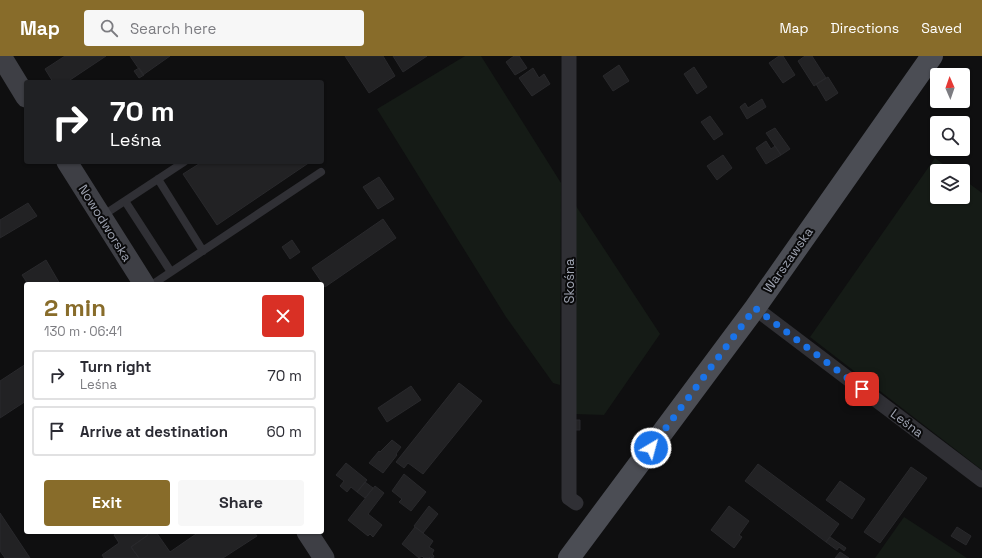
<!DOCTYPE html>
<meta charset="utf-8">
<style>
:root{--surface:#fff;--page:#f7f7f7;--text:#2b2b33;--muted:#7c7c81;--line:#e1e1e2;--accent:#886c2a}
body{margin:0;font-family:"Space Grotesk",sans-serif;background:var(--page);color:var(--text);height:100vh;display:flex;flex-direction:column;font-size:15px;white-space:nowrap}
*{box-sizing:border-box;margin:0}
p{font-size:13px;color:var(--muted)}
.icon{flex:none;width:22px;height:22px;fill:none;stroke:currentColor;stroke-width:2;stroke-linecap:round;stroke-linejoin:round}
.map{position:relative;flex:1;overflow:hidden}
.side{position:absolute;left:24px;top:226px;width:300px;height:252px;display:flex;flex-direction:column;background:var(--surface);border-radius:4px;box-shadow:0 1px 3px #0004}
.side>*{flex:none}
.top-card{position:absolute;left:24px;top:24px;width:300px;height:84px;border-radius:4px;box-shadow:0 1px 3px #0004;background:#202124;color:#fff;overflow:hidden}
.needle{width:26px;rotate:358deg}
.controls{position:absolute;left:930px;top:12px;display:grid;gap:8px}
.controls a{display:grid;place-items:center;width:40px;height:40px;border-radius:4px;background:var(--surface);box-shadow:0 1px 3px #0004;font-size:20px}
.pin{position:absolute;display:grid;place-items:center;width:34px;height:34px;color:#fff;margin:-17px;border-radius:8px;box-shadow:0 2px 6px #0006}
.me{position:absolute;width:44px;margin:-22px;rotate:37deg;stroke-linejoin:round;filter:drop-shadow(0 0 3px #0008)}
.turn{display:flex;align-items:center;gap:14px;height:84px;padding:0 20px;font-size:18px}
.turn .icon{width:52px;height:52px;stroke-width:2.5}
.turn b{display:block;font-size:28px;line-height:34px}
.round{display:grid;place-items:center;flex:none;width:42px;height:42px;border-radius:4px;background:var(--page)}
.head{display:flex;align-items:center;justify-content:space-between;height:68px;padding:0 20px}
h1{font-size:24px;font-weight:700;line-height:30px;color:var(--accent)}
.button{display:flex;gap:8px;margin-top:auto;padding:8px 20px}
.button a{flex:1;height:46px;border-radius:4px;background:var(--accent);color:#fff;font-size:16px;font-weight:700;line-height:46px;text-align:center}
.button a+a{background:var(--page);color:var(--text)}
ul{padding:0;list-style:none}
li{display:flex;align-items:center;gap:12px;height:50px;margin:0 8px 6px;padding:0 12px;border:2px solid var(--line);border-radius:4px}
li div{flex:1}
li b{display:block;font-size:15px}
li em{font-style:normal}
header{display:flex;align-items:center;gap:24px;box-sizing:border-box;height:56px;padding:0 20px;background:var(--accent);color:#fff}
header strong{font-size:19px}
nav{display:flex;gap:22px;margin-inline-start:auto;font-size:14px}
.search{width:280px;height:36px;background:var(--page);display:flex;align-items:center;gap:10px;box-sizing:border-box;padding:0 14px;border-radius:4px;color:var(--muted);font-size:15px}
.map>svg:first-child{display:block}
.green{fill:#151b16}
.building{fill:#222224;stroke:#29292c}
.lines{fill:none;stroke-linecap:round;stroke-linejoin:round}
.lane{stroke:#303035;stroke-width:8}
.street{stroke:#303035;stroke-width:15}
.secondary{stroke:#3e3f45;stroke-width:21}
.primary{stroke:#4b4d54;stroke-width:22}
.route{stroke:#1a73e8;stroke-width:7;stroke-dasharray:0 12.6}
.labels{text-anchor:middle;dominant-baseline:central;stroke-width:4;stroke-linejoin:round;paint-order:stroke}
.street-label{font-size:13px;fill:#9fa4b2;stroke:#0a0a0b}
</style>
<header>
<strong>Map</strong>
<div class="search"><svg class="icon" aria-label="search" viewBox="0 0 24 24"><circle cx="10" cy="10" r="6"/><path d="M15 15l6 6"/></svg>Search here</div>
<nav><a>Map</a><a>Directions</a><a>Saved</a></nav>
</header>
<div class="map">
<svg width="982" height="502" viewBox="0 0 982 502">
<rect width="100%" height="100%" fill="#0f0f10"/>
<path class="green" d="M465,0H481L561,127L560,329L553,327L506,261L377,53Z
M935,102L952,115H937V141H963V123L982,137V414L810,281Z
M574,147L660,278L604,359L575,358Z
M904,461L967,502H875Z"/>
<path class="building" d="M65,0H106L67,26H53L45,13Z
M130,0H170L143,19Z
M345,0H383L395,20L369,37Z
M393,0H427L403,16Z
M514,0H519L527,12L515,19L506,6Z
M779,0H783L795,19L783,27L769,7Z
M805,0H812L826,22L814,30L798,5Z
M619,9L629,25L613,35L603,20Z
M694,11L707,31L697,38L684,18Z
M139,12L144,19L139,22L134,15Z
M533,12L539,22L544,18L550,28L532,40L519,22Z
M828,21L838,37L826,45L816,28Z
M762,43L766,51L747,63L740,51L745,47L748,52Z
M710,60L723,78L714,84L701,66Z
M775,72L790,93L781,99L766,77Z
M766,85L771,93L775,90L781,99L766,108L756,92Z
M723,99L732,112L717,124L707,110Z
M202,106H310L217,169L183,118Z
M379,121L394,143L378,153L363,131Z
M28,147L37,160L0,182V164Z
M383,163L396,182L325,231L312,212Z
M292,184L300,196L290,203L282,191Z
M46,204L60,228H28L22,219Z
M26,308V345L0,362V325Z
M459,327L482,345L423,418L408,407L404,412L396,406Z
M411,330L421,344L387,366L378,352Z
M575,364H580V374H575Z
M392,384L401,391L396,398L397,399L383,417L369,407L379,395L380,396Z
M346,407L367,424L357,436L351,431L347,436L340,430L344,425L336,419Z
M758,408L839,468L826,486L745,425Z
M911,411L927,422L880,487L864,476Z
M404,418L426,436L411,455L399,446L402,443L392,435Z
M840,425L865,443L852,463L826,444Z
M365,426L373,432L365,442L357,436Z
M375,430L384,437L368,458L382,469L373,481L370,478L368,480L348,464Z
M429,450L438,458L423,477L414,470Z
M729,450L749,465L739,479L742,481L734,492L711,474Z
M0,457L30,502H5L0,495Z
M415,471L433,485L429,491L434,494L432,498L434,500L433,502L430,501L429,502H424L422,500L419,502L402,488Z
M957,471L971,480L966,489L951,480Z
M119,476H146L148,479L131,491L139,502H104L102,499L119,487L114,479Z
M146,476H156L170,496L199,476H254L257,480L223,502H139L131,491L148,479Z
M830,481L846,492L844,495L839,491L837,494L826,486Z
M840,496L849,502H835Z"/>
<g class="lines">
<path class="lane" d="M158,123L203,195
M125,145L171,216
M102,160L184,106
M153,228L321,116"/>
<path class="street" d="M569,0V442L576,447
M755,252L982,424"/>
<path class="secondary" d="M1,0L26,41
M67,106L144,228
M307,476L324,502"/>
<path class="primary" d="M569,502L755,252L932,0"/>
</g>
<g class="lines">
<path class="route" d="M651,392L755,252L862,333"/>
</g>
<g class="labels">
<g class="street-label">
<text transform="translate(105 167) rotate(58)">Nowodworska</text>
<text transform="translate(788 204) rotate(-55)">Warszawska</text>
<text transform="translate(569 225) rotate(-90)">Skośna</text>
<text transform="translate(907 367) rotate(37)">Leśna</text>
</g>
</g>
</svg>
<div class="controls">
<a><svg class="needle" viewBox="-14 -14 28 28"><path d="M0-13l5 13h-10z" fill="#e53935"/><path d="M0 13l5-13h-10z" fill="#7c7c81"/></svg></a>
<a><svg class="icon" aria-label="search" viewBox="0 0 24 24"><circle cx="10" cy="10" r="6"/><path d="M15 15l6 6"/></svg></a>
<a><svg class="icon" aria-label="layers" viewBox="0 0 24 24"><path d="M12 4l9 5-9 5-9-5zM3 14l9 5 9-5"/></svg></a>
</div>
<div class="pin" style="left:862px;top:333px;background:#d93025"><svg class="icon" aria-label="arrive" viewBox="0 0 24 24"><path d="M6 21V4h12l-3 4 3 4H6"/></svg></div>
<svg class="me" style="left:651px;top:392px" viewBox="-20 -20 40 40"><circle r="17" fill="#1a73e8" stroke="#fff" stroke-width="3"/><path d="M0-11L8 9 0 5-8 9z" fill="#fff"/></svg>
<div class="top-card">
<div class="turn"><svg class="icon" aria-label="right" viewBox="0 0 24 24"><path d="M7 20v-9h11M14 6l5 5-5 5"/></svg><div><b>70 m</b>Leśna</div></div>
</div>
<section class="side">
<div class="head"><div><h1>2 min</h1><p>130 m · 06:41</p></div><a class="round" style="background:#d93025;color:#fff"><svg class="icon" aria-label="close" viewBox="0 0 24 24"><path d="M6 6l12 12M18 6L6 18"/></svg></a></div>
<ul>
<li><svg class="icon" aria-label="right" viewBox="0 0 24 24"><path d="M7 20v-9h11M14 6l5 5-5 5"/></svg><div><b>Turn right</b><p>Leśna</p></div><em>70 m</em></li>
<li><svg class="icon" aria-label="arrive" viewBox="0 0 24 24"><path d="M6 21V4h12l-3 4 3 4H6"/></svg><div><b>Arrive at destination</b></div><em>60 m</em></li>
</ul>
<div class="button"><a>Exit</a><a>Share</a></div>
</section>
</div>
